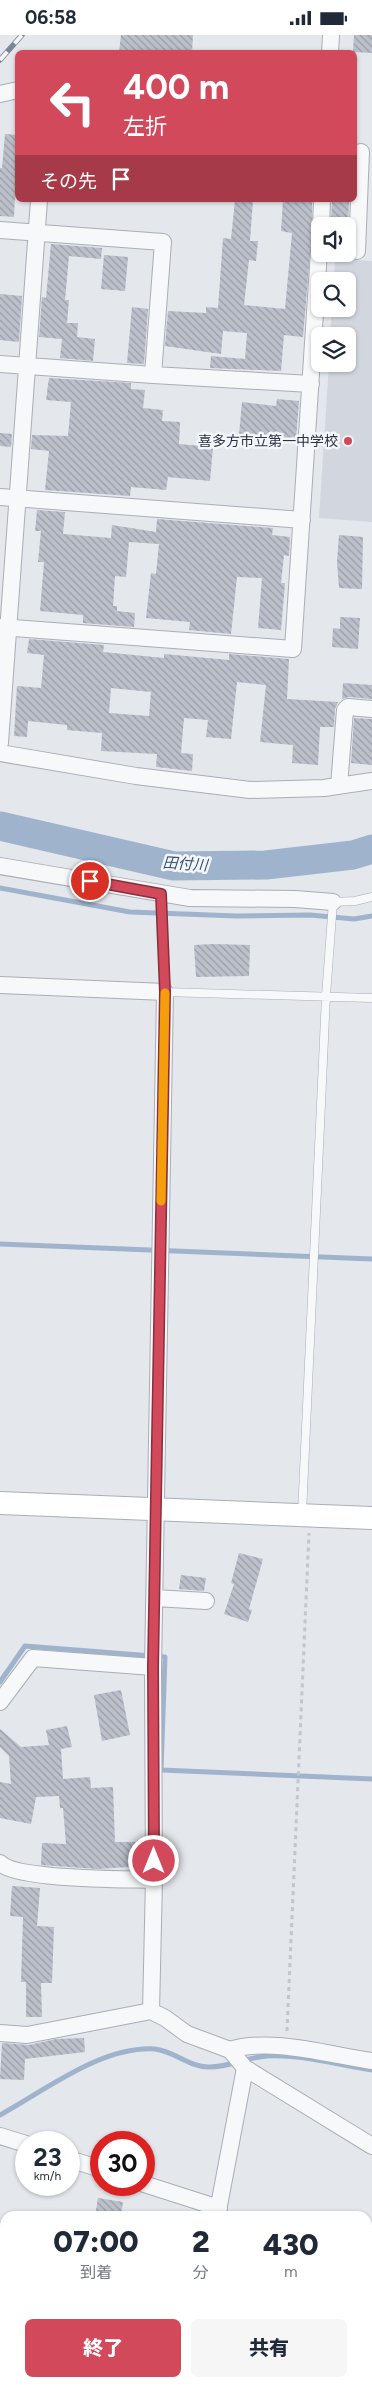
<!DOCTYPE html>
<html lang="ja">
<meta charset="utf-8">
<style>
:root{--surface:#fff;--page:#f6f6f7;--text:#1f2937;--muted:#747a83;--accent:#d1495b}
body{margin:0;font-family:Figtree,"Noto Sans JP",sans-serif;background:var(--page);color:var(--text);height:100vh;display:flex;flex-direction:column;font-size:19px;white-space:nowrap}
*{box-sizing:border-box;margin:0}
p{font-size:16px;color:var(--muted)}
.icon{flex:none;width:28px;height:28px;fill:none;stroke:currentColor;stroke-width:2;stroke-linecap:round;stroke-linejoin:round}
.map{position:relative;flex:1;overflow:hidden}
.details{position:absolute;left:0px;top:2176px;width:372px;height:176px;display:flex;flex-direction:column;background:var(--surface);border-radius:15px 15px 0 0;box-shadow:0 1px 4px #0004}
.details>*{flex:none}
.hud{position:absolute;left:15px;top:15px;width:342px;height:152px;border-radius:8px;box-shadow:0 1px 4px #0004;background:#d1495b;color:#fff;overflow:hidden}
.controls{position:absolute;left:311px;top:182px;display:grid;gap:10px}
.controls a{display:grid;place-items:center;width:45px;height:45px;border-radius:8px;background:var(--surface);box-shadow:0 1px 4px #0004;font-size:25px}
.speed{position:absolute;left:15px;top:2096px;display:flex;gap:10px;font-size:25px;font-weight:700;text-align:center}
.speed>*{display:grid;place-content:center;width:65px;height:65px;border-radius:50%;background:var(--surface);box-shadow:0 1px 4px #0004;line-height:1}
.speed small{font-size:12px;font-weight:400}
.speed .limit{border:8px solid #d22;background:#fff;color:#111}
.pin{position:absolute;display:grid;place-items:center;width:42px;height:42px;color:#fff;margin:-21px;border:2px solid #fff;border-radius:50%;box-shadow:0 1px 5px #0007}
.me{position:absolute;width:55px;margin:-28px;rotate:0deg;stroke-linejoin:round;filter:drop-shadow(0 0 4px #0008)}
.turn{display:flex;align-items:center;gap:18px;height:105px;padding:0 25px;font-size:22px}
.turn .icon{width:65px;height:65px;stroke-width:2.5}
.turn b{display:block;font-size:35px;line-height:42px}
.then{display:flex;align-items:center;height:48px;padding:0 25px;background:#0003;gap:10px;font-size:19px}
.eta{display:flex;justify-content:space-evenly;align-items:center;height:85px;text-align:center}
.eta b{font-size:30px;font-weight:800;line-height:35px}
.button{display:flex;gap:10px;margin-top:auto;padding:10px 25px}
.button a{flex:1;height:58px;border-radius:8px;background:var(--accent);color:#fff;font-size:20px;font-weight:800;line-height:58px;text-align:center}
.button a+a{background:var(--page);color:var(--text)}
.status{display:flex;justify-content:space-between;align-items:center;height:35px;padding:0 25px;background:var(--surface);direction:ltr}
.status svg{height:14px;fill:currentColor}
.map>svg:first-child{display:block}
.built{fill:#d2d6de}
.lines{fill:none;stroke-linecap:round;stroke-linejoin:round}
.stream{stroke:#9fb4cc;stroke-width:5}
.river{stroke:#9fb4cc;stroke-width:29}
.building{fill:url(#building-back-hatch);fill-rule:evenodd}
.lane-casing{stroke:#a9aeb7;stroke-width:9}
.street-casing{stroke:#a9aeb7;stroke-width:18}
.secondary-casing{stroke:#a9aeb7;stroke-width:24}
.path{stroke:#c2c5cb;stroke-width:3;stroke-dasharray:4 4;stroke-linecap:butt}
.lane{stroke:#f7f8fa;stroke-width:8}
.street{stroke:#f7f8fa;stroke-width:16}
.secondary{stroke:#fff;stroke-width:22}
.rail-casing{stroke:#7d8696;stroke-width:5.5}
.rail{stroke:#f4f6f9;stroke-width:4;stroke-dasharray:11;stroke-linecap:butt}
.route-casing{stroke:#882f3b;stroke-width:12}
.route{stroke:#d1495b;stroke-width:9}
.slow{stroke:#f59e0b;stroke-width:9}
.poi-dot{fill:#d1495b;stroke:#f4f6f9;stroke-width:2}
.labels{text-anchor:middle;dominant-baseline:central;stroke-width:5;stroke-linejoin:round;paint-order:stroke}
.poi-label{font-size:14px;fill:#2b3445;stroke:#f4f6f9;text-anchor:end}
.water-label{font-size:15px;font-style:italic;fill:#34527a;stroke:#f4f6f9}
</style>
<div class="status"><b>06:58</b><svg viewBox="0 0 49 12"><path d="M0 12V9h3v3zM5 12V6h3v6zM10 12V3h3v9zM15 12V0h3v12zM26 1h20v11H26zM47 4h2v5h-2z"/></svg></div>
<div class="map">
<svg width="372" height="2352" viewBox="0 0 372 2352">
<defs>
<pattern id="building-back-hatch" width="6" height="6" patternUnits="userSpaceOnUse" patternTransform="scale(1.25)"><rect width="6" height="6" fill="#bbc0ca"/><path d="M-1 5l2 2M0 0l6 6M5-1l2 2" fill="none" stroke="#989da6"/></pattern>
</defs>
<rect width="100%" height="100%" fill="#e4e7ec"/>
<path class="built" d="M335,224L372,226V487L319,483L329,329H348V301H330L332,274H348V246H334Z"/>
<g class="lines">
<path class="stream" d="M0,853L130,877L237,881L310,880L354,884L372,881
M0,1209L372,1224
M0,1647L25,1611L165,1622L161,1735L372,1744
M0,2080C46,2055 101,2011 155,2014C174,2016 189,2032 208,2032C228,2033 247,2022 267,2021C301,2019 338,2030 372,2035
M0,2255L5,2253
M290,2348L295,2352"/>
<path class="river" d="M0,791L174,831L266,830L353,820L372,814"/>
</g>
<path class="building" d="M121,0H193L192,18H119Z
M354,0H372V18L353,17Z
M5,99L18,100L14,182L0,181V133H2Z
M235,165H253L250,206H258L256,226L249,225L244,270L285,274L292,198L281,196L283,165H312V195L303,302L284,300L281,336L210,333L211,321L245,324L247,298L223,296L221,319L165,311L168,276L206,278V272L218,273L223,203L231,204Z
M332,165L349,167L348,188L331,187Z
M51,209L102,213L101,224L69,221L65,265H69L67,288H78L77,302L95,304L93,326L60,323L62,304L39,302L42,262L46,263Z
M104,220L128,222L125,256L101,254Z
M0,259L22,261L19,307L0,305Z
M132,272L148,274L144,329L127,328Z
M49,343L131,348V354L145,355L143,373L163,375L162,386L180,387L179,409L213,412L210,446L168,442L166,455L131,452L130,461L45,455L49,416L31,414L32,400L68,401L71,367L46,365Z
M277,364L299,366L296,405L239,400L242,367L276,371Z
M0,398L12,399L11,412L0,411Z
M37,475L65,477L63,499L111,503L112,490L156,497L157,484L273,493L272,500L290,502L289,521L284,520L281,548H285L281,595L258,593L262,543L237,542L231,599L189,595L190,587L146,583L151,538L156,539L159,509L129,507L126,542L115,541L113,571H117V576L135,578L134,592L83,588V580L40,576L44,527H38L41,496H35Z
M339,500L363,502L362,554L339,553L337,527Z
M340,582L360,583L358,614L332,612L333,593L340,594Z
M29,604L104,610L103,617L164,623V619L229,625V619L289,624L287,664L338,667L335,674L334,692H320L318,730L292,728L293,710L260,707L266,650L237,647L231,704L206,702L208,685L184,683L181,718L193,719L192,736L156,732L157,719L101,716L102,698L67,695V690L28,686L27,702L14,701L17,651L41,653L44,620L27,618ZM111,653L151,657L149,681L109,678Z
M343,648L372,650V664L349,662L342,664Z
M354,683L372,684V730L351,728Z
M213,909L250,910L249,941L196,942L194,910Z
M239,1518L263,1524L249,1574L252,1575L248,1587L224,1579L234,1549L231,1548Z
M181,1540L206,1543L204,1556L179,1554Z
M121,1655L130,1700L102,1706L94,1660Z
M67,1691L72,1712L61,1714L63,1744L90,1742L91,1753L113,1752L115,1807H144V1831L97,1834L41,1830L42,1808L66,1809L63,1773H60L59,1761L36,1762L31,1789L0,1783V1747L11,1749L9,1721L0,1712V1694L21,1712L49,1710L46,1695Z
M12,1851L40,1853L37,1891L54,1892L52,1948H41L42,1982H26V1947H21L23,1882L10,1881Z
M84,2003L85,2017L25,2024L24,2045L0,2044L2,2008L29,2010L56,2004Z
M98,2163L123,2167L121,2181H95Z"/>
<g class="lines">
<g class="lane-casing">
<path id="lane" d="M161,859L165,957L372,963
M302,1479L326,961L333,867L355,866L372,862"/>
</g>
<g class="street-casing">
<path id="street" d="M330,18L331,0
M0,59L18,55
M321,191L322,165
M0,195L163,207L153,340
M357,216L361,117
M0,329L153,340L311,349
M0,462L302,485
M0,592L293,614L320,201
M0,708L39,165
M0,718L136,741L250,755L324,753L372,746
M339,751L345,675L348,672L372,674
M0,831L190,863L295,864L333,867
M0,950L165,957L153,1632L154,1845L151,1976
M155,1563L206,1566
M0,1667L33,1623L153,1632
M0,1828C16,1845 126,1844 154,1845
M0,1998L27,2000L151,1976L165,1983L187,1999L230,2015L245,2033L372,2111
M230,2015C271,2002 329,2020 372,2026
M0,2101L26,2109
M69,2124L101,2134
M144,2149L219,2173
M217,2181L245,2033
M0,2344L5,2345
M18,2348L44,2352
M184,2352L185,2348"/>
</g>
<g class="secondary-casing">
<path id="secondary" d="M0,1468L372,1483"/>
</g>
<path class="path" d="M287,1996L309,1498"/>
<use href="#lane" class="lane"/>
<use href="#street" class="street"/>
<use href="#secondary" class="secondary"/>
<g class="rail-casing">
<path id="rail" d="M0,25L22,0"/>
</g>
<use href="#rail" class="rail"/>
</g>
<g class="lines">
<g class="route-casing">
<path id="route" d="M90,846L161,859L165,957L153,1632L154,1826"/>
</g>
<use href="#route" class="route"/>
<path class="slow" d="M161,1166L165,958"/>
</g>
<circle class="poi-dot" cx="348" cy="406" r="5"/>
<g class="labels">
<g class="poi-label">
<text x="338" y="406">喜多方市立第一中学校</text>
</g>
<g class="water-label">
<text transform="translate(185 829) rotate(4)">田付川</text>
</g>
</g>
</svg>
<div class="controls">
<a><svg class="icon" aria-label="sound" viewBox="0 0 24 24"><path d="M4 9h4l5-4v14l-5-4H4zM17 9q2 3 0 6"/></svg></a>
<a><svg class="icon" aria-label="search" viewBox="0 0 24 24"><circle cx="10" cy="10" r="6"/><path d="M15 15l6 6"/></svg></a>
<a><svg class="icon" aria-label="layers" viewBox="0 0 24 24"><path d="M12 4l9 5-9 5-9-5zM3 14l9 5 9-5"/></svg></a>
</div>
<div class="speed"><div>23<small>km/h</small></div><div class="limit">30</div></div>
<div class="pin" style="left:90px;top:846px;background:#d93025"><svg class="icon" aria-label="arrive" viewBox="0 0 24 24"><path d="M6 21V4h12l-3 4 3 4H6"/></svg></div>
<svg class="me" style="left:154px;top:1826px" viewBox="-20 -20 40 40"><circle r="17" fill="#d1495b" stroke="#fff" stroke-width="3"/><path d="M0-11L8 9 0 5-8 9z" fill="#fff"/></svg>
<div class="hud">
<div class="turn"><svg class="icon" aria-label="left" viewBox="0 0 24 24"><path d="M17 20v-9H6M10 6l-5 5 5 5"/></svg><div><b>400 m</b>左折</div></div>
<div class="then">その先<svg class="icon" aria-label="arrive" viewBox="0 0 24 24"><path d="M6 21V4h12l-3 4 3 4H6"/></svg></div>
</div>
<section class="details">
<div class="eta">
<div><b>07:00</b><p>到着</p></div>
<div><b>2</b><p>分</p></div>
<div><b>430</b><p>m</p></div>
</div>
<div class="button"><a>終了</a><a>共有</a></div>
</section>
</div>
